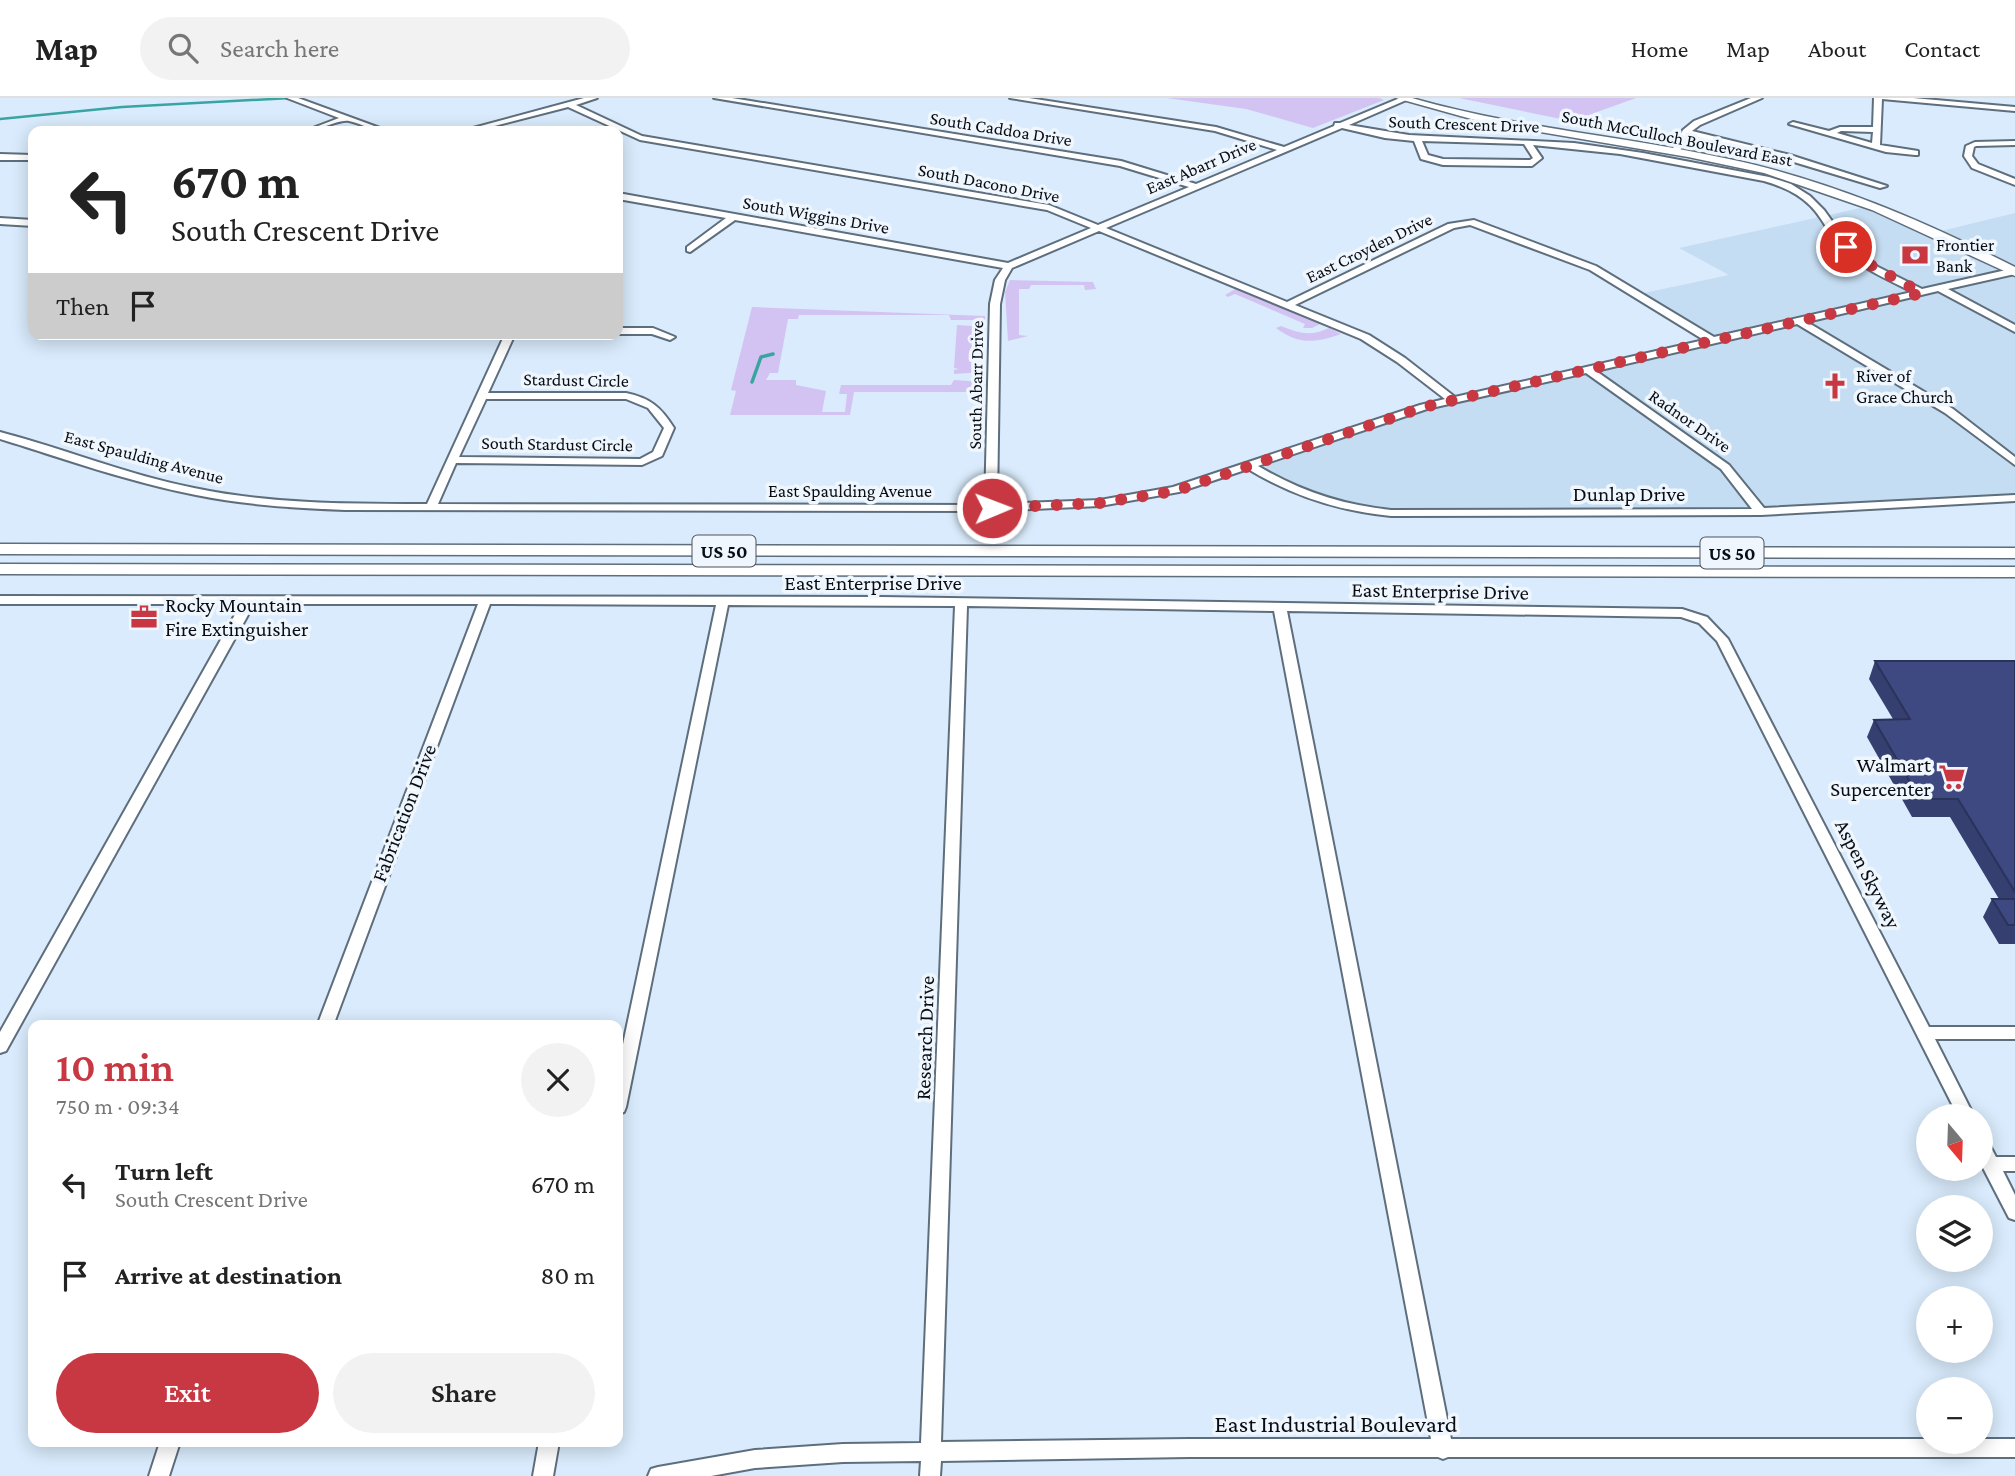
<!DOCTYPE html>
<meta charset="utf-8">
<style>
:root{--surface:#fff;--page:#f2f2f2;--text:#222;--muted:#767676;--line:#e0e0e0;--accent:#c83842}
body{margin:0;font-family:"Crimson Pro",serif;background:var(--page);color:var(--text);height:100vh;display:flex;flex-direction:column;font-size:26px;white-space:nowrap}
*{box-sizing:border-box;margin:0}
p{font-size:23px;color:var(--muted)}
.icon{flex:none;width:38px;height:38px;fill:none;stroke:currentColor;stroke-width:2;stroke-linecap:round;stroke-linejoin:round}
.map{position:relative;flex:1;overflow:hidden}
.panel{position:absolute;left:28px;top:922px;width:595px;height:427px;display:flex;flex-direction:column;background:var(--surface);border-radius:14px;box-shadow:0 4px 18px #0003}
.panel>*{flex:none}
.hud{position:absolute;left:28px;top:28px;width:595px;height:214px;border-radius:14px;box-shadow:0 4px 18px #0003;background:#fff;color:var(--text);overflow:hidden}
.needle{width:46px;rotate:161deg}
.controls{position:absolute;left:1916px;top:1006px;display:grid;gap:14px}
.controls a{display:grid;place-items:center;width:77px;height:77px;border-radius:50%;background:var(--surface);box-shadow:0 4px 18px #0003;font-size:35px}
.pin{position:absolute;display:grid;place-items:center;width:60px;height:60px;color:#fff;margin:-30px;border:4px solid #fff;border-radius:50%;box-shadow:0 2px 7px #0007}
.me{position:absolute;width:77px;margin:-38px;rotate:89deg;stroke-linejoin:round;filter:drop-shadow(0 0 5px #0008)}
.turn{display:flex;align-items:center;gap:24px;height:147px;padding:0 28px;font-size:32px}
.turn .icon{width:91px;height:91px;stroke-width:2.5}
.turn b{display:block;font-size:49px;line-height:60px}
.then{display:flex;align-items:center;height:66px;padding:0 28px;background:#0003;gap:14px;font-size:26px}
.round{display:grid;place-items:center;flex:none;width:74px;height:74px;border-radius:37px;background:var(--page)}
.head{display:flex;align-items:center;justify-content:space-between;height:119px;padding:0 28px}
h1{font-size:42px;font-weight:600;line-height:52px;color:var(--accent)}
.primary-button{display:flex;gap:14px;margin-top:auto;padding:14px 28px}
.primary-button a{flex:1;height:80px;border-radius:42px;background:var(--accent);color:#fff;font-size:28px;font-weight:600;line-height:80px;text-align:center}
.primary-button a+a{background:var(--page);color:var(--text)}
ul{padding:0;list-style:none}
li{display:flex;align-items:center;gap:21px;height:91px;padding:0 28px}
li div{flex:1}
li b{display:block;font-size:26px}
li em{font-style:normal}
header{display:flex;align-items:center;gap:42px;box-sizing:border-box;height:98px;padding:0 35px;background:var(--surface);border-bottom:2px solid var(--line)}
header strong{font-size:33px}
nav{display:flex;gap:38px;margin-inline-start:auto;font-size:24px}
.search{width:490px;height:63px;background:var(--page);display:flex;align-items:center;gap:18px;box-sizing:border-box;padding:0 24px;border-radius:38px;color:var(--muted);font-size:26px}
.map>svg:first-child{display:block}
.built{fill:#c5ddf2}
.green{fill:#d3c3f2}
.lines{fill:none;stroke-linecap:round;stroke-linejoin:round}
.stream-far1{stroke:#3aa4a1;stroke-width:2.5}
.stream{stroke:#3aa4a1;stroke-width:3.5}
.minor-casing{stroke:#5e6e7d;stroke-width:4}
.major-casing{stroke:#5e6e7d;stroke-width:3}
.highway-casing{stroke:#5e6e7d;stroke-width:3}
.minor{fill:#fff;fill-rule:evenodd}
.major{fill:#fff;fill-rule:evenodd}
.highway{fill:#fff;fill-rule:evenodd}
.wall{fill:#353f70}
.building{fill:#3e4982;stroke:#2b335b;stroke-width:2}
.route{stroke:#c83842;stroke-width:12;stroke-dasharray:0 21.6}
.labels{text-anchor:middle;dominant-baseline:central;stroke-width:7;stroke-linejoin:round;paint-order:stroke}
.far-street-label{font-size:18px;fill:#080d13;stroke:#eff6fd}
.far-poi-label{font-size:18px;fill:#080d13;stroke:#eff6fd;text-anchor:start}
.shield{fill:#eff6fd;stroke:#4d5359;stroke-width:2}
.shield-label{font-size:19px;font-weight:bold;fill:#080d13}
.street-label{font-size:21px;fill:#080d13;stroke:#eff6fd}
.poi-label{font-size:21px;fill:#080d13;stroke:#eff6fd;text-anchor:start}
.near-street-label{font-size:24px;fill:#080d13;stroke:#eff6fd}
</style>
<header>
<strong>Map</strong>
<div class="search"><svg class="icon" aria-label="search" viewBox="0 0 24 24"><circle cx="10" cy="10" r="6"/><path d="M15 15l6 6"/></svg>Search here</div>
<nav><a>Home</a><a>Map</a><a>About</a><a>Contact</a></nav>
</header>
<div class="map">
<svg width="2015" height="1378" viewBox="0 0 2015 1378">
<rect width="100%" height="100%" fill="#d9ebfc"/>
<path class="built" d="M1874,107L1937,134L2015,115V400L1836,411L1391,415L1340,409L1252,369L1380,322L1711,243L1639,196L1729,177L1679,150Z"/>
<path class="green" d="M1167,0H1379L1384,2L1313,30L1246,11Z
M1459,0H1636L1583,19L1561,21Z
M1010,182L1093,184L1096,191L1085,192L1084,187H1031L1029,191H1019V237L1028,238L1008,243L1005,194Z
M1237,190L1322,225L1312,230H1303L1305,226L1235,196L1228,199L1225,197Z
M752,209L985,218V222H951L949,217H799L798,221H788L778,275H770L766,282H796V287L826,293L822,314H845L847,296H839L841,287H951L954,282L983,284V294H854L850,317H730L736,293L731,292Z
M957,227L985,229L983,274L954,276V272L959,271L954,270Z
M1281,228C1298,235 1311,239 1329,230L1341,236C1316,245 1298,247 1276,230Z"/>
<g class="lines">
<path class="stream-far1" d="M0,21L122,9L291,0"/>
<path class="stream" d="M752,284L761,259L773,256"/>
<g class="minor-casing">
<path id="minor" d="M287,0H298L388,33C374,34 363,26 349,23C338,21 320,33 305,33L339,20Z
M584,0H597L576,7L642,38L1049,107L1098,127L1189,89L1120,68L714,0H732L1121,63L1196,86L1277,52L1215,33L1010,0H1029L1216,29L1284,49L1334,28L1335,25H1340L1400,0H1411L1349,27L1409,37L1574,45L1643,55L1769,79L1791,86L1810,98L1824,112L1852,151L1878,169L1922,191L2015,170V176L1948,191L2015,227V234L1938,193L1807,224L1953,311L2015,359V367L1945,315L1797,226L1596,273L1729,367L1764,410L2015,397V403L1761,417L1391,418C1339,413 1293,398 1248,371L1179,394L1100,408L991,413L345,412C295,410 245,407 196,397C129,384 65,361 0,341V334C65,351 128,377 194,390C270,406 349,406 427,406L505,236H515L488,295H626C650,300 661,309 674,330L662,358L642,367L456,365L438,406L985,407L990,206L995,182L1003,170L735,122L690,154L687,153V149L726,120L618,101V95L1008,165L1091,130L1047,112L640,42L568,9L475,33H462ZM1342,30L1385,40L1414,43L1421,61L1443,67L1532,68L1542,60L1533,47L1620,56L1764,83C1788,90 1808,100 1821,121C1829,133 1836,146 1847,156C1866,173 1890,182 1912,194L1714,239L1596,168L1474,122L1448,126L1287,204L1106,130ZM1422,43L1524,46L1533,60L1530,62L1443,61L1428,57ZM1470,127L1590,172L1704,242L1455,299L1405,260L1369,237L1295,207L1454,130ZM1099,133L1361,241L1397,264L1445,301L1420,307L1173,389L1100,402L997,406L1000,206L1005,182L1012,170ZM1586,275L1721,371L1752,411L1391,412C1342,407 1300,393 1258,368L1427,311ZM486,301H626L648,310L664,330L653,354L640,361L459,359Z
M1751,0H1762L1700,27L1692,33L1790,57L1887,88L1880,90L1784,61L1688,37L1678,56L1671,54L1683,32L1694,23Z
M1874,0H1913L2015,9V13L1882,1L1880,47L1918,53V57H1915L1886,54L1789,26L1793,24L1829,33L1840,29H1873ZM1841,33L1873,34L1872,45L1837,35Z
M2015,43V47L1976,48L1974,49L1972,58L1978,66L2015,81V87L1972,70L1964,58L1966,48L1975,44Z
M0,56L33,57V62H0Z
M0,120L33,122V128L0,126Z
M618,230H653L675,239L670,242L652,236H618Z
M0,498L881,499L1682,511L1707,519L1728,541L1929,929H2015V941H1935L1974,1018H1958L1717,543L1699,525L1681,519L1287,513L1451,1341H1928V1344H1981V1341H2015V1359H1448L1443,1361L1438,1359H1189L941,1363L940,1378H920L921,1363L843,1364L755,1370L711,1378H648L651,1371L658,1369L755,1352L843,1346L921,1345L955,508L728,507L626,1009L624,1014L618,1016V970L716,507L490,506L333,928H317L478,506H254L6,953L0,955V934L241,506H0ZM967,508L1274,513L1431,1341H1189L941,1344Z
M1981,1040L1987,1042L1996,1059H2015V1073H2003L2015,1097V1122L2009,1120L1981,1066Z
M160,1344H180L169,1378H149Z
M539,1344H559L553,1378H533Z"/>
</g>
<g class="major-casing">
<path id="major" d="M1396,0H1412C1516,30 1623,38 1729,61C1829,82 1924,123 2015,169V178L1872,112L1764,75L1688,59L1482,24Z"/>
</g>
<g class="highway-casing">
<path id="highway" d="M0,446L2015,450V460L0,456Z
M0,466L2015,469V479L0,476Z"/>
</g>
<use href="#minor" class="minor"/>
<use href="#major" class="major"/>
<use href="#highway" class="highway"/>
</g>
<path class="wall" d="M1875,563H2015V846H1999L1983,819L1992,801H1999L1950,719H1912L1867,639L1874,622L1893,621L1869,581Z"/>
<path class="building" d="M1875,563H2015V794L1958,701H1920L1874,622L1910,621Z
M1992,801H2015V827H2008Z"/>
<g class="lines">
<path class="route" d="M992,410L1100,405L1175,393L1424,309L1922,195L1863,163L1846,149"/>
</g>
<defs>
<g id="bank-bare" transform="scale(2.1)"><path d="M-6-4H6V4H-6ZM0-2.3a2.3 2.3 0 1 0 0 4.6a2.3 2.3 0 1 0 0-4.6Z" fill="#c83842" stroke="#eff6fd" stroke-width="2.5" paint-order="stroke"/></g>
<g id="church-bare" transform="scale(2.1)"><path d="M-1.2-6h2.4v3.5h3.3v2.4h-3.3V6h-2.4V-.1h-3.3v-2.4h3.3Z" fill="#c83842" stroke="#eff6fd" stroke-width="2.5" paint-order="stroke"/></g>
<g id="office-bare" transform="scale(2.1)"><path d="M-6-3h4V-5.5h4V-3h4V5H-6ZM-1-4.5V-3h2v-1.5ZM-6 0V1H6V0Z" fill="#c83842" stroke="#eff6fd" stroke-width="2.5" paint-order="stroke"/></g>
<g id="supermarket-bare" transform="scale(2.1)"><path d="M-6-5.5h2.5l.6 2H6L4.5 2H-2.5L-4.4-4H-6ZM-1.5 3.2a1.3 1.3 0 1 0 .1 0ZM3 3.2a1.3 1.3 0 1 0 .1 0Z" fill="#c83842" stroke="#eff6fd" stroke-width="2.5" paint-order="stroke"/></g>
</defs>
<g fill-rule="evenodd">
<use href="#bank-bare" x="1915" y="157"/>
<use href="#church-bare" x="1835" y="288"/>
<use href="#office-bare" x="144" y="519"/>
<use href="#supermarket-bare" x="1952" y="679"/>
</g>
<g class="labels">
<g class="far-street-label">
<text transform="translate(1464 26) rotate(2)">South Crescent Drive</text>
<text transform="translate(1001 31) rotate(9)">South Caddoa Drive</text>
<text transform="translate(1677 40) rotate(11)">South McCulloch Boulevard East</text>
<text transform="translate(1201 68) rotate(-23)">East Abarr Drive</text>
<text transform="translate(989 85) rotate(11)">South Dacono Drive</text>
<text transform="translate(816 117) rotate(10)">South Wiggins Drive</text>
<text transform="translate(1369 150) rotate(-26)">East Croyden Drive</text>
<text transform="translate(576 282) rotate(1)">Stardust Circle</text>
<text transform="translate(976 287) rotate(-89)">South Abarr Drive</text>
<text transform="translate(1690 323) rotate(35)">Radnor Drive</text>
<text transform="translate(557 346) rotate(1)">South Stardust Circle</text>
<text transform="translate(144 359) rotate(15)">East Spaulding Avenue</text>
<text x="850" y="393">East Spaulding Avenue</text>
</g>
<g class="far-poi-label">
<text x="1936" y="147">Frontier<tspan x="1936" dy="21">Bank</tspan></text>
<text x="1856" y="278">River of<tspan x="1856" dy="21">Grace Church</tspan></text>
</g>
<g class="shield">
<rect x="692.5" y="437.5" width="63" height="31" rx="5"/>
<rect x="1700.5" y="439.5" width="63" height="31" rx="5"/>
</g>
<g class="shield-label">
<text x="724" y="453">US 50</text>
<text x="1732" y="455">US 50</text>
</g>
<g class="street-label">
<text x="1629" y="396">Dunlap Drive</text>
<text x="873" y="485">East Enterprise Drive</text>
<text transform="translate(1440 493) rotate(1)">East Enterprise Drive</text>
<text transform="translate(404 715) rotate(-69)">Fabrication Drive</text>
<text transform="translate(1868 776) rotate(63)">Aspen Skyway</text>
<text transform="translate(925 940) rotate(-88)">Research Drive</text>
</g>
<g class="poi-label">
<text x="165" y="507">Rocky Mountain<tspan x="165" dy="24">Fire Extinguisher</tspan></text>
<text x="1931" y="667" text-anchor="end">Walmart<tspan x="1931" dy="24">Supercenter</tspan></text>
</g>
<g class="near-street-label">
<text x="1336" y="1325">East Industrial Boulevard</text>
</g>
</g>
</svg>
<div class="controls">
<a><svg class="needle" viewBox="-14 -14 28 28"><path d="M0-13l5 13h-10z" fill="#e53935"/><path d="M0 13l5-13h-10z" fill="#767676"/></svg></a>
<a><svg class="icon" aria-label="layers" viewBox="0 0 24 24"><path d="M12 4l9 5-9 5-9-5zM3 14l9 5 9-5"/></svg></a>
<a>+</a>
<a>−</a>
</div>
<div class="pin" style="left:1846px;top:149px;background:#d93025"><svg class="icon" aria-label="arrive" viewBox="0 0 24 24"><path d="M6 21V4h12l-3 4 3 4H6"/></svg></div>
<svg class="me" style="left:992px;top:410px" viewBox="-20 -20 40 40"><circle r="17" fill="#c83842" stroke="#fff" stroke-width="3"/><path d="M0-11L8 9 0 5-8 9z" fill="#fff"/></svg>
<div class="hud">
<div class="turn"><svg class="icon" aria-label="left" viewBox="0 0 24 24"><path d="M17 20v-9H6M10 6l-5 5 5 5"/></svg><div><b>670 m</b>South Crescent Drive</div></div>
<div class="then">Then<svg class="icon" aria-label="arrive" viewBox="0 0 24 24"><path d="M6 21V4h12l-3 4 3 4H6"/></svg></div>
</div>
<section class="panel">
<div class="head"><div><h1>10 min</h1><p>750 m · 09:34</p></div><a class="round"><svg class="icon" aria-label="close" viewBox="0 0 24 24"><path d="M6 6l12 12M18 6L6 18"/></svg></a></div>
<ul>
<li><svg class="icon" aria-label="left" viewBox="0 0 24 24"><path d="M17 20v-9H6M10 6l-5 5 5 5"/></svg><div><b>Turn left</b><p>South Crescent Drive</p></div><em>670 m</em></li>
<li><svg class="icon" aria-label="arrive" viewBox="0 0 24 24"><path d="M6 21V4h12l-3 4 3 4H6"/></svg><div><b>Arrive at destination</b></div><em>80 m</em></li>
</ul>
<div class="primary-button"><a>Exit</a><a>Share</a></div>
</section>
</div>
